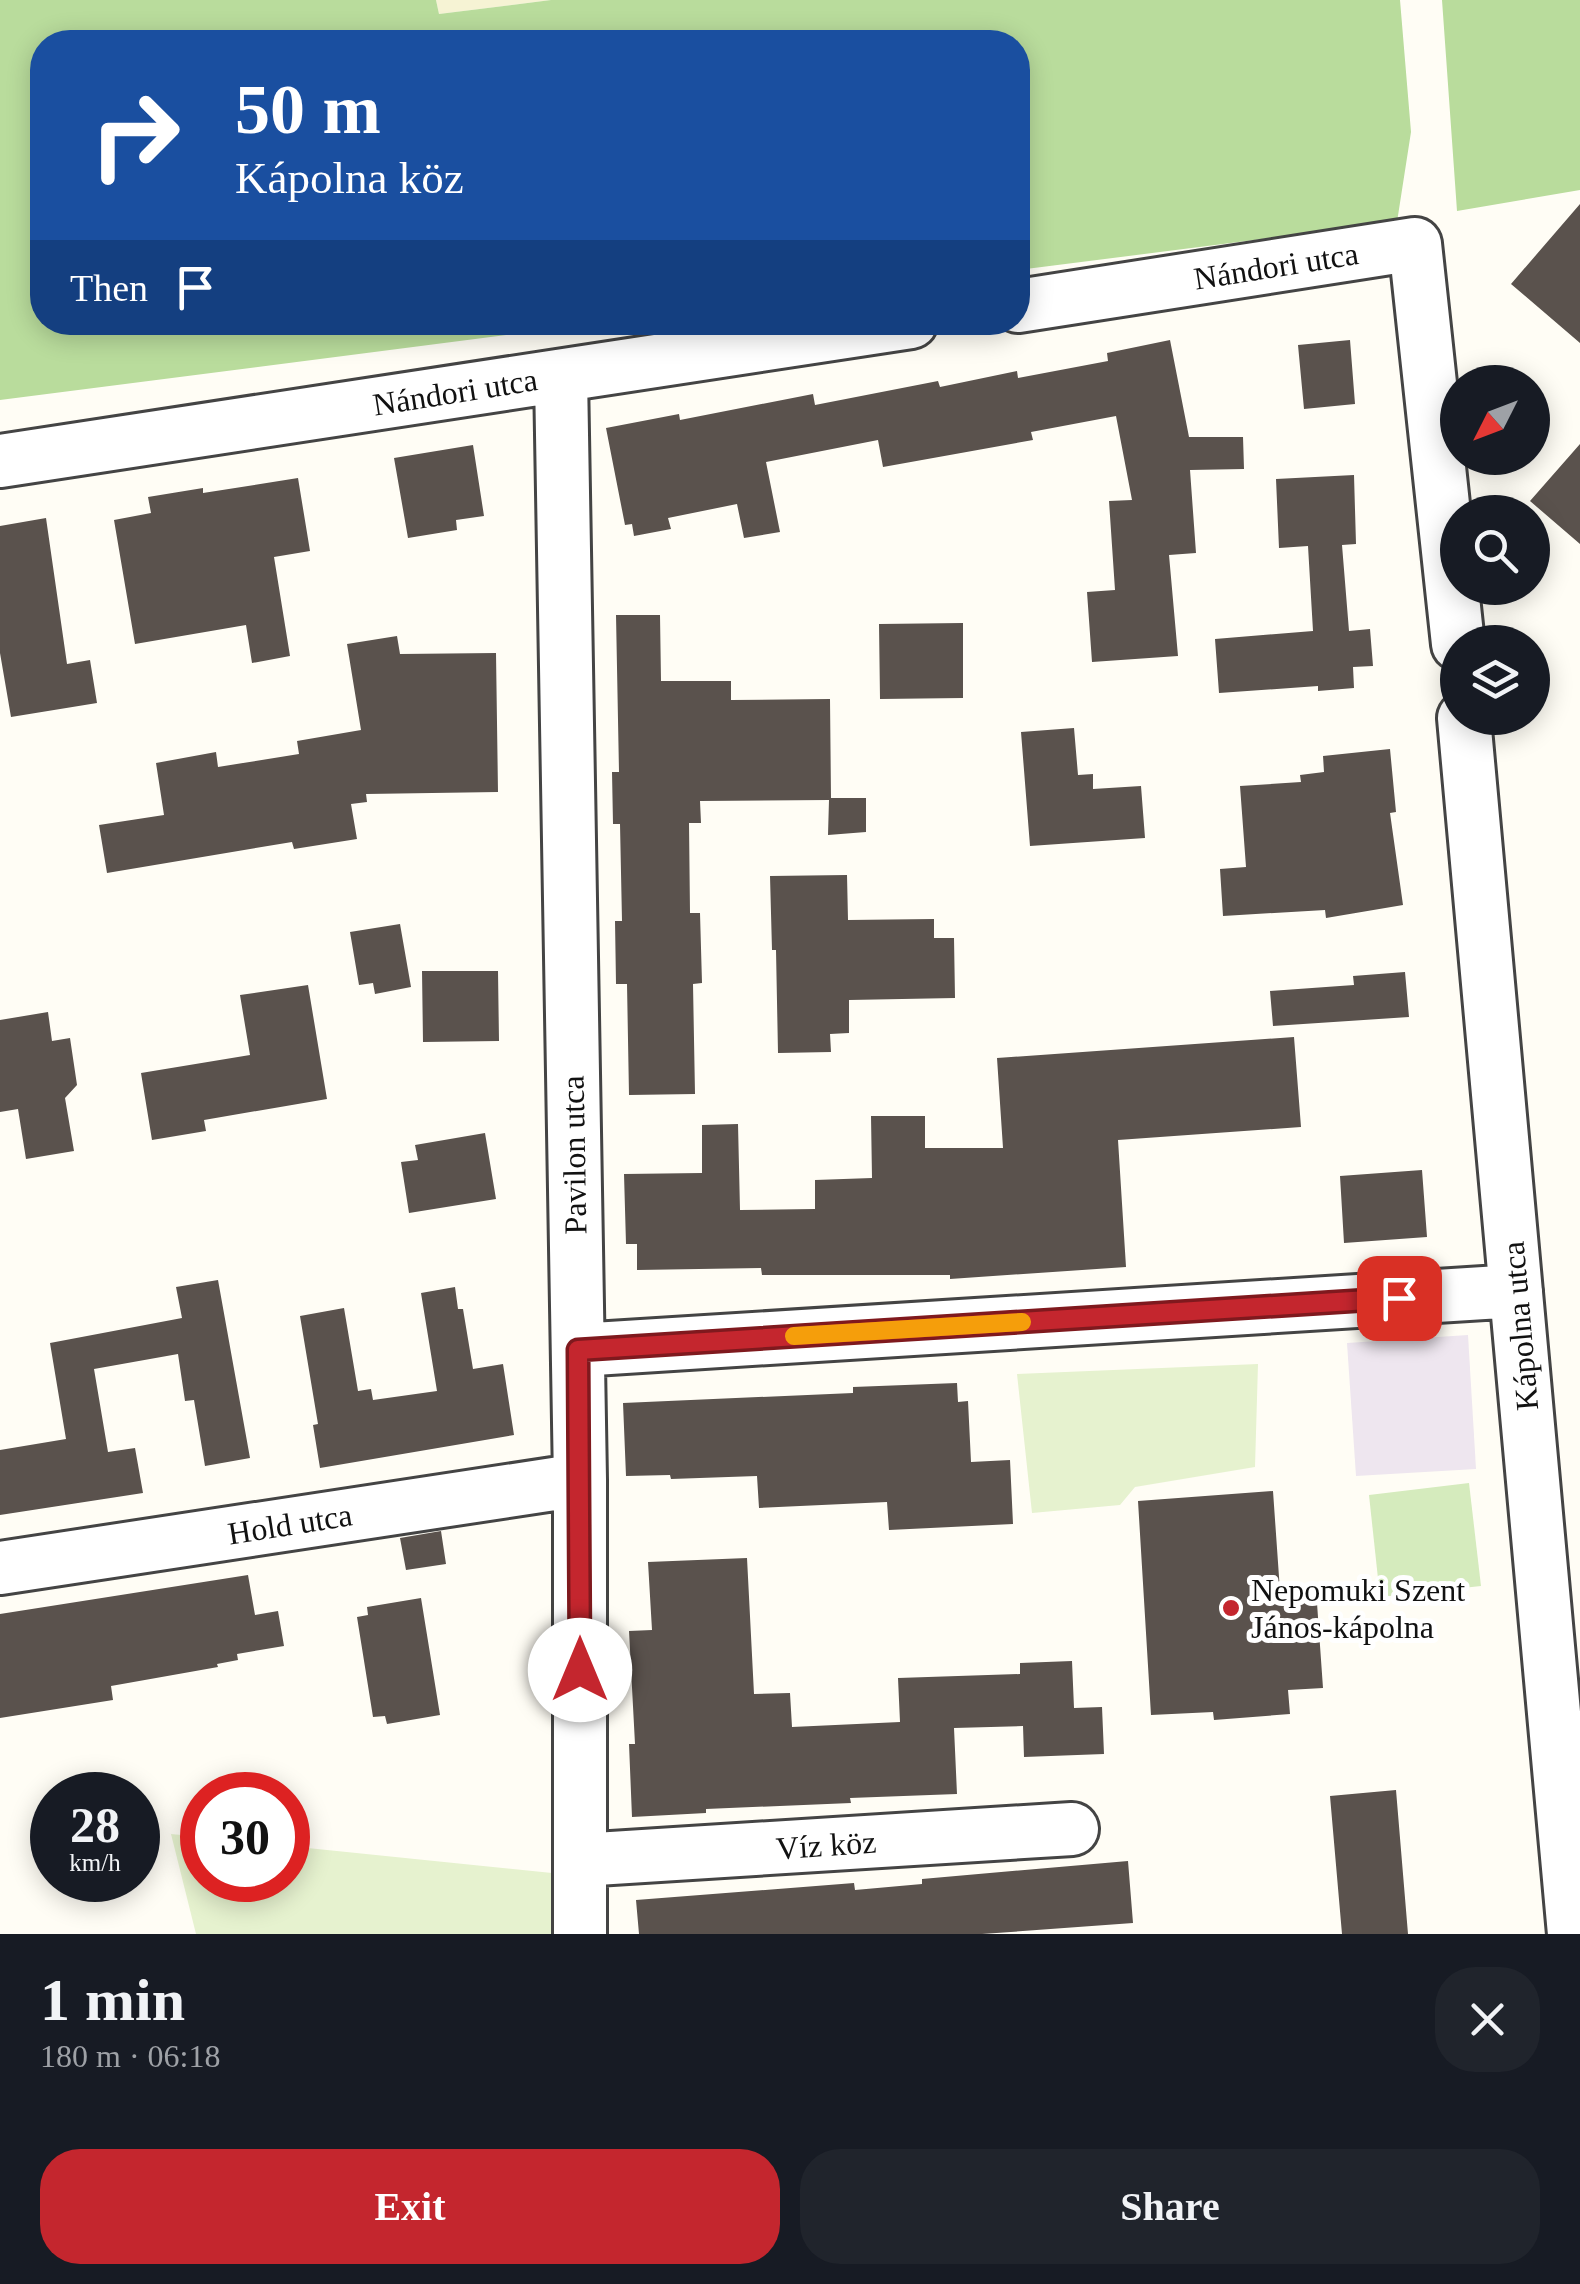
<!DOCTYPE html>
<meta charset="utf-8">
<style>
:root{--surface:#171b24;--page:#20242c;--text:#f1f3f6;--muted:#9ea1a6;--accent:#c4262e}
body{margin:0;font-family:Georgia,serif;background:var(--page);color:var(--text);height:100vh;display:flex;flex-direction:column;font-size:38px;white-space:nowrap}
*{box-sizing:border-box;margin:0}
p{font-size:32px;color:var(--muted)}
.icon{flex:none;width:55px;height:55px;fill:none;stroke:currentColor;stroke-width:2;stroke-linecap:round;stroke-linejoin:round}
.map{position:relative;height:1934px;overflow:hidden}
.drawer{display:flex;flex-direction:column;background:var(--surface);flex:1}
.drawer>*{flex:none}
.top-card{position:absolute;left:30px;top:30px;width:1000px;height:305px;border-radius:40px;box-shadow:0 5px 25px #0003;background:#1a4fa0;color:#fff;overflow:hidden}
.needle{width:65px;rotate:228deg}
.controls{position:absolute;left:1440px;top:365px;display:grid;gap:20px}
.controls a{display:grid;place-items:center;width:110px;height:110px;border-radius:50%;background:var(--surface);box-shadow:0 5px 25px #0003;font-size:50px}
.speed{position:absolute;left:30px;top:1772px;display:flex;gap:20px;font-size:50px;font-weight:700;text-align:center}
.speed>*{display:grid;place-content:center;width:130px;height:130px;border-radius:50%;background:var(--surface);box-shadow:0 5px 25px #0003;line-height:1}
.speed small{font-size:25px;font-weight:400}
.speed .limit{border:15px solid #d22;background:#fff;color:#111}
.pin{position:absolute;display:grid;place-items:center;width:85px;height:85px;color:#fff;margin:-42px;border-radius:20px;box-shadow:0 5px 15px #0006}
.me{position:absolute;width:110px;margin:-55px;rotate:0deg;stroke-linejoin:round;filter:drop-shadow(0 0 8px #0008)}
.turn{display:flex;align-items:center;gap:35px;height:210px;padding:0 40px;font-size:45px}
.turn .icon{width:130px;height:130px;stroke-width:2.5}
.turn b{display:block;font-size:70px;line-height:85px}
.then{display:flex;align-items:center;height:95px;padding:0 40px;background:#0003;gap:20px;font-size:38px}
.round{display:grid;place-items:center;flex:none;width:105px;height:105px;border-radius:40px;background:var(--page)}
.overview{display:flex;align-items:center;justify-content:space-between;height:170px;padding:0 40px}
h1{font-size:60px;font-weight:800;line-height:75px}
.cta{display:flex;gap:20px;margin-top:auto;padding:20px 40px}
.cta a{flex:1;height:115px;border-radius:40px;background:var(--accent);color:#fff;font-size:40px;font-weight:800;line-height:115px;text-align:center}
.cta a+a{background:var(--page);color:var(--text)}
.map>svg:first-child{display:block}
.industrial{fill:#eee6ef}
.farmland{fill:#f6f3d4}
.green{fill:#d5ebbd}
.forest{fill:#b9dc9c}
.pitch{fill:#e6f2cf}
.building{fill:#5a524d}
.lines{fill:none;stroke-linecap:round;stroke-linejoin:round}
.minor-casing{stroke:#444;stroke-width:58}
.minor{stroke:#fff;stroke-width:52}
.route-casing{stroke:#7f191e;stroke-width:25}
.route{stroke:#c4262e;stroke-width:18}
.slow{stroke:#f59e0b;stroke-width:18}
.poi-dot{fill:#c4262e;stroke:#fff;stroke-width:4}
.labels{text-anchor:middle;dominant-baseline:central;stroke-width:10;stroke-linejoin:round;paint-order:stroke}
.street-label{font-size:32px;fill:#111;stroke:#fff}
.poi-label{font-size:32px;fill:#111;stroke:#fff;text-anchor:start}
</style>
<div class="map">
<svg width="1580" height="1934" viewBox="0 0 1580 1934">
<rect width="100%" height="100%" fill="#fffdf5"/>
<path class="industrial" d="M1468,1335L1476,1469L1356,1476L1347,1343Z"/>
<path class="farmland" d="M436,0H551L439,14Z"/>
<path class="green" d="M1469,1483L1481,1586L1380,1597L1369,1495Z"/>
<path class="forest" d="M0,0H436L439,14L551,0H1400L1411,132L1397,222L1018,270V42H42V322L600,323L0,400Z
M1442,0H1580V190L1457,211Z"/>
<path class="pitch" d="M1258,1364L1255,1467L1135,1487L1120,1505L1032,1513L1017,1374Z
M171,1834L202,1837V1880H288V1846L552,1873V1934H196Z"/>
<path class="building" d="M1580,204V343L1511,284Z
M1170,340L1189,437H1243L1244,469L1190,470L1196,553L1169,555L1178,656L1092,662L1087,592L1115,590L1109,501L1132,500L1116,416L1031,432L1033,440L883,467L878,440L766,462L780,532L744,538L737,504L668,518L671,529L634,536L632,524L625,525L606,428L679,414L680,420L813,394L815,405L938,381L940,387L1017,371L1018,378L1108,361L1107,353Z
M1350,340L1355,404L1304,409L1298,345Z
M1580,444V544L1530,501Z
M473,445L484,516L456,520L457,530L408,538L394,458Z
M1354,475L1356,544L1342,545L1349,631L1370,629L1373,666L1353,667L1354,688L1318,691V686L1219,693L1215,639L1313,631L1308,546L1279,548L1276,479Z
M298,478L310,551L274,557L290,656L252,663L246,625L135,644L114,520L151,513L148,497L203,488V493Z
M46,518L67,664L90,660L97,703L11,717L0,653V526Z
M616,615H660L661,681H731V700L830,699L831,798H866V832L828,835L829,800L700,801L701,823H689L690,913H700L702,983L693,984L695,1094L629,1095L627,984H616L615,921H622L620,824H613L612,772H619Z
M963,623V698L880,699L879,624Z
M397,636L400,654L496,653L498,792L366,794L367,802L351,804L357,839L294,849L292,842L107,873L99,825L164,815L156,763L216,752L218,767L299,754L297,741L361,730L347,644Z
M1074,728L1078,775L1093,774V789L1141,786L1145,838L1030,846L1021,732Z
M1390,749L1396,812L1390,813L1403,905L1326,918L1325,910L1223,916L1220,869L1246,867L1240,786L1301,782L1300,775L1324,772L1323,756Z
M847,875L848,920L934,919V938H954L955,998L849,1000V1033L830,1034L831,1052L778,1053L776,950H772L770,876Z
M400,924L411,987L375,994L373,983L359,985L350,932Z
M422,971H498L499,1041L423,1042Z
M1405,972L1409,1017L1273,1026L1270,991L1354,985L1353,976Z
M308,985L327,1099L204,1120L206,1131L152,1140L141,1073L250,1055L240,995Z
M48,1012L52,1041L70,1038L77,1085L65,1098L74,1151L26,1159L18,1109L0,1112V1020Z
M1294,1037L1301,1127L1118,1140L1126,1267L950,1279V1275H762L761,1268L637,1270V1244H626L624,1174L702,1173V1125L738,1124L740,1210L815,1209V1180L872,1178L871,1116H925V1148H1003L997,1058Z
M485,1133L496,1199L409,1213L401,1162L418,1160L415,1145Z
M1422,1170L1427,1237L1344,1243L1340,1176Z
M218,1280L250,1458L205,1466L194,1400L185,1401L178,1354L94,1369L108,1452L135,1448L143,1493L0,1515V1450L66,1439L50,1343L182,1318L176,1287Z
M455,1287L458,1309H463L473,1369L503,1364L514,1435L320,1468L313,1425L318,1424L300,1316L344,1308L358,1391L371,1389L373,1400L437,1391L421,1293Z
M957,1383L958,1402L968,1401L971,1462L1010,1460L1013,1524L889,1530L887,1502L759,1508L757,1476L671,1479L670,1475L626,1476L623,1403L853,1393V1387Z
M1273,1491L1280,1591L1316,1589L1323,1688L1288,1690L1290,1714L1214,1720L1213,1712L1151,1715L1138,1501Z
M441,1531L446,1564L406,1570L400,1538Z
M747,1558L754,1694L790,1693L792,1727L900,1722L898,1678L1020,1674V1663L1072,1661L1074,1708L1102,1707L1104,1754L1024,1757L1023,1726L954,1728L957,1794L850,1798L851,1803L706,1809V1813L632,1817L629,1744H635L629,1631L652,1630L648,1562Z
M248,1575L255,1615L278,1611L284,1646L237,1654L238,1660L217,1664L218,1667L111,1686L113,1700L0,1718V1614Z
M421,1598L440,1715L387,1724L385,1716L373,1717L357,1617L368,1615L367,1607Z
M1396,1790L1408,1934H1342L1330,1796Z
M1128,1861L1133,1923L982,1934H639L636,1900L854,1883L855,1890L922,1884V1879Z"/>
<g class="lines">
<g class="minor-casing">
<path id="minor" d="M1018,306L1415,244L1458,644
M561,376L580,1480V1934
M0,461L911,322
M1464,718L1574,1934
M578,1350L1516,1291
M0,1568L580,1480
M580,1860L1072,1829"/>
</g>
<use href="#minor" class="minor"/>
</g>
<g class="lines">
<g class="route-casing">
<path id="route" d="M580,1670L578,1350L1399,1298"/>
</g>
<use href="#route" class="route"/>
<path class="slow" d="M794,1336L1022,1322"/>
</g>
<circle class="poi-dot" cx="1231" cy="1608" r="10"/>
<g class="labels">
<g class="street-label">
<text transform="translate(1276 266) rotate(-9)">Nándori utca</text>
<text transform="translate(455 392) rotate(-9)">Nándori utca</text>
<text transform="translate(574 1155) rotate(-91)">Pavilon utca</text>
<text transform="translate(1520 1326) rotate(-95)">Kápolna utca</text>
<text transform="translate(290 1524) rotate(-9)">Hold utca</text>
<text transform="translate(826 1845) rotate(-4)">Víz köz</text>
</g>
<g class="poi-label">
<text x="1251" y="1590">Nepomuki Szent<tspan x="1251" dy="37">János-kápolna</tspan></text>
</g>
</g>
</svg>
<div class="controls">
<a><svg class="needle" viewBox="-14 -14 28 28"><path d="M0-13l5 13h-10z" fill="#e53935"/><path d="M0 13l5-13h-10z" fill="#9ea1a6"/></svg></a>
<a><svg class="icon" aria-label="search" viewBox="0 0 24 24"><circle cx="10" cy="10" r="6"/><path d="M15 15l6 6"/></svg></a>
<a><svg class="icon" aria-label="layers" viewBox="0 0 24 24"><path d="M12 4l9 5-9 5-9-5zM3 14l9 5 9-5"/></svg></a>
</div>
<div class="speed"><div>28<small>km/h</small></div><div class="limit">30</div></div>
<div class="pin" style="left:1399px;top:1298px;background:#d93025"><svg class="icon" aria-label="arrive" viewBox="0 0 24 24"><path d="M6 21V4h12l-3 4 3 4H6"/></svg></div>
<svg class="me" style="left:580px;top:1670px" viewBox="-20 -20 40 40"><circle r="19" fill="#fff"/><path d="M0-13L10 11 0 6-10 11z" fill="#c4262e"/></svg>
<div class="top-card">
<div class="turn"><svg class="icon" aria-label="right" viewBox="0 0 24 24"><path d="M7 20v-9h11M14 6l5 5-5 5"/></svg><div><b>50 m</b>Kápolna köz</div></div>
<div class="then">Then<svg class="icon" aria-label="arrive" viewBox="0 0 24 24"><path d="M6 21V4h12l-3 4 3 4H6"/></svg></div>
</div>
</div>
<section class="drawer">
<div class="overview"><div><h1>1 min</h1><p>180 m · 06:18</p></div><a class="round"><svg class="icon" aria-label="close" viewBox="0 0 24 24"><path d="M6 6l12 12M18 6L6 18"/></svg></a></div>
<div class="cta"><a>Exit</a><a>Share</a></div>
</section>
